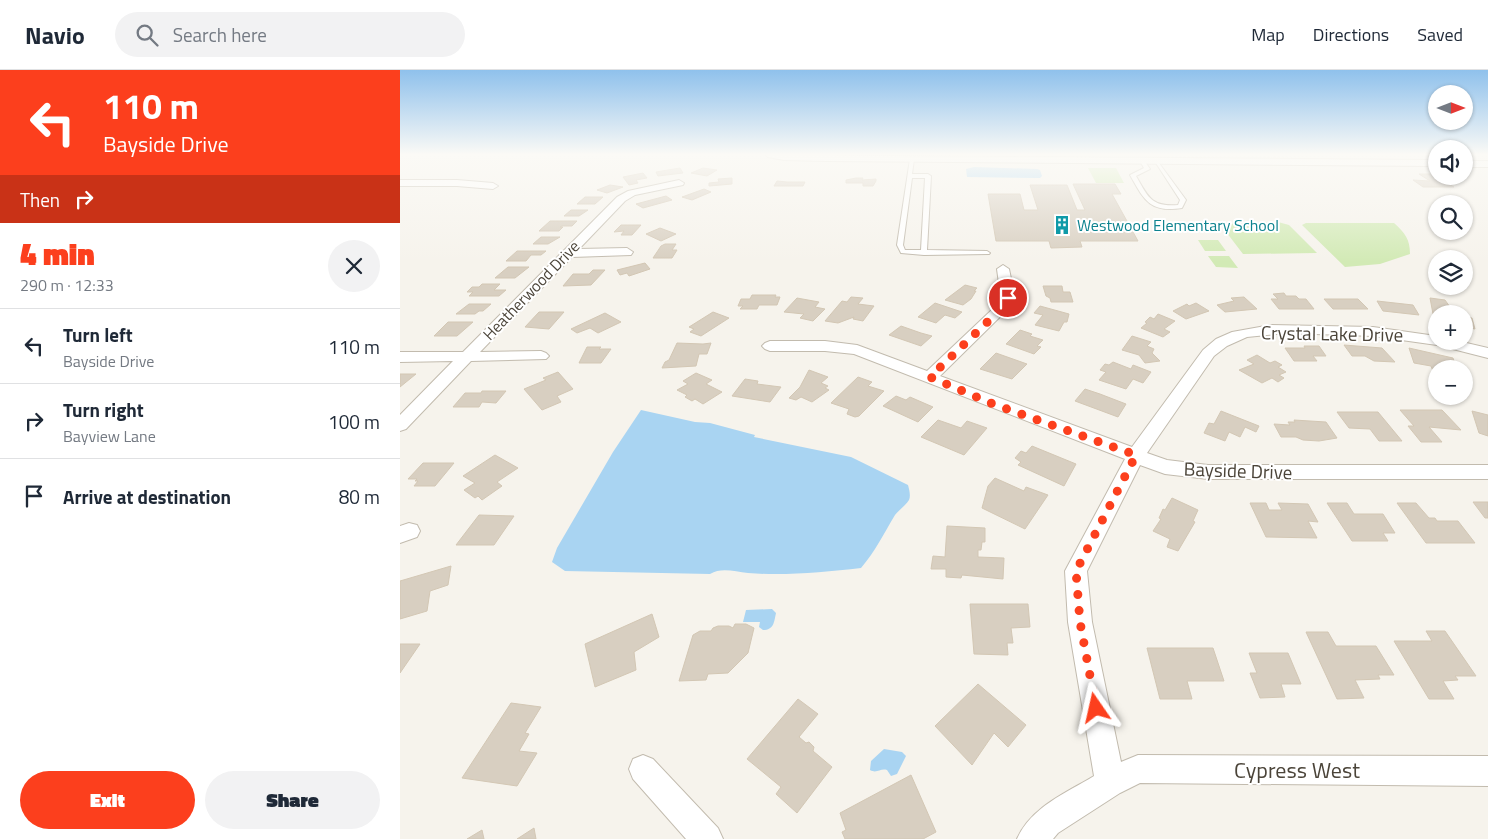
<!DOCTYPE html>
<meta charset="utf-8">
<style>
:root{--surface:#fff;--page:#f2f2f3;--text:#1f2937;--muted:#747a83;--line:#e0e1e3;--accent:#fc3f1d}
body{margin:0;font-family:"Titillium Web",sans-serif;background:var(--page);color:var(--text);height:100vh;display:flex;flex-direction:column;font-size:19px;white-space:nowrap}
*{box-sizing:border-box;margin:0}
p{font-size:16px;color:var(--muted)}
.icon{flex:none;width:28px;height:28px;fill:none;stroke:currentColor;stroke-width:2;stroke-linecap:round;stroke-linejoin:round}
.map{position:relative;flex:1;overflow:hidden}
.sheet{display:flex;flex-direction:column;background:var(--surface);width:400px}
.sheet>*{flex:none}
.top-card{background:#fc3f1d;color:#fff;overflow:hidden}
.needle{width:32px;rotate:90deg}
.tools{position:absolute;left:1028px;top:15px;display:grid;gap:10px}
.tools a{display:grid;place-items:center;width:45px;height:45px;border-radius:50%;background:var(--surface);box-shadow:0 1px 4px #0004;font-size:25px}
.pin{position:absolute;display:grid;place-items:center;width:42px;height:42px;color:#fff;margin:-21px;border:2px solid #fff;border-radius:50%;box-shadow:0 1px 5px #0007}
.me{position:absolute;width:55px;margin:-28px;rotate:349deg;stroke-linejoin:round;filter:drop-shadow(0 0 4px #0008)}
.turn{display:flex;align-items:center;gap:18px;height:105px;padding:0 20px;font-size:22px}
.turn .icon{width:65px;height:65px;stroke-width:2.5}
.turn b{display:block;font-size:35px;line-height:42px}
.then{display:flex;align-items:center;height:48px;padding:0 20px;background:#0003;gap:10px;font-size:19px}
.round{display:grid;place-items:center;flex:none;width:52px;height:52px;border-radius:26px;background:var(--page)}
.headline{display:flex;align-items:center;justify-content:space-between;height:85px;padding:0 20px}
h1{font-size:30px;font-weight:800;line-height:38px;color:var(--accent)}
.button{display:flex;gap:10px;margin-top:auto;padding:10px 20px}
.button a{flex:1;height:58px;border-radius:30px;background:var(--accent);color:#fff;font-size:20px;font-weight:800;line-height:58px;text-align:center}
.button a+a{background:var(--page);color:var(--text)}
ul{padding:0;list-style:none}
li{display:flex;align-items:center;gap:15px;height:75px;padding:0 20px;border-top:1px solid var(--line)}
li div{flex:1}
li b{display:block;font-size:19px}
li em{font-style:normal}
header{display:flex;align-items:center;gap:30px;box-sizing:border-box;height:70px;padding:0 25px;background:var(--surface);border-bottom:1px solid var(--line)}
header strong{font-size:24px}
nav{display:flex;gap:28px;margin-inline-start:auto;font-size:18px}
.search{width:350px;height:45px;background:var(--page);display:flex;align-items:center;gap:12px;box-sizing:border-box;padding:0 18px;border-radius:28px;color:var(--muted);font-size:19px}
main{display:flex;flex:1;min-height:0}
.map>svg:first-child{display:block}
.green{fill:#d2eab5}
.water{fill:#a9d4f2}
.building{fill:#d8cfc1;stroke:#d3c7b4}
.lines{fill:none;stroke-linecap:round;stroke-linejoin:round}
.lane-casing{stroke:#c2bbae;stroke-width:2}
.street-casing{stroke:#c2bbae;stroke-width:2}
.lane{fill:#fff;fill-rule:evenodd}
.street{fill:#fff;fill-rule:evenodd}
.route{stroke:#fc3f1d;stroke-width:9;stroke-dasharray:0 16.2}
.labels{text-anchor:middle;dominant-baseline:central;stroke-width:4;stroke-linejoin:round;paint-order:stroke}
.far-culture-label{font-size:16px;fill:#0d838f;stroke:#fff;text-anchor:start}
.far-street-label{font-size:16px;fill:#4b4439;stroke:#fff}
.street-label{font-size:19px;fill:#4b4439;stroke:#fff}
.near-street-label{font-size:22px;fill:#4b4439;stroke:#fff}
</style>
<header>
<strong>Navio</strong>
<div class="search"><svg class="icon" aria-label="search" viewBox="0 0 24 24"><circle cx="10" cy="10" r="6"/><path d="M15 15l6 6"/></svg>Search here</div>
<nav><a>Map</a><a>Directions</a><a>Saved</a></nav>
</header>
<main>
<section class="sheet">
<div class="top-card">
<div class="turn"><svg class="icon" aria-label="left" viewBox="0 0 24 24"><path d="M17 20v-9H6M10 6l-5 5 5 5"/></svg><div><b>110 m</b>Bayside Drive</div></div>
<div class="then">Then<svg class="icon" aria-label="right" viewBox="0 0 24 24"><path d="M7 20v-9h11M14 6l5 5-5 5"/></svg></div>
</div>
<div class="headline"><div><h1>4 min</h1><p>290 m · 12:33</p></div><a class="round"><svg class="icon" aria-label="close" viewBox="0 0 24 24"><path d="M6 6l12 12M18 6L6 18"/></svg></a></div>
<ul>
<li><svg class="icon" aria-label="left" viewBox="0 0 24 24"><path d="M17 20v-9H6M10 6l-5 5 5 5"/></svg><div><b>Turn left</b><p>Bayside Drive</p></div><em>110 m</em></li>
<li><svg class="icon" aria-label="right" viewBox="0 0 24 24"><path d="M7 20v-9h11M14 6l5 5-5 5"/></svg><div><b>Turn right</b><p>Bayview Lane</p></div><em>100 m</em></li>
<li><svg class="icon" aria-label="arrive" viewBox="0 0 24 24"><path d="M6 21V4h12l-3 4 3 4H6"/></svg><div><b>Arrive at destination</b></div><em>80 m</em></li>
</ul>
<div class="button"><a>Exit</a><a>Share</a></div>
</section>
<div class="map">
<svg width="1088" height="769" viewBox="0 0 1088 769">
<rect width="100%" height="100%" fill="#f6f3ec"/>
<path class="green" d="M688,98H716L724,113H696Z
M878,152L889,155L917,183L843,184L820,154Z
M906,153H994C1005,163 1010,169 1010,184L980,194L945,197L902,155Z
M798,170H818L826,181H805Z
M808,186H829L838,198L816,197Z"/>
<path class="water" d="M574,97L637,99L640,100L642,106L640,108L567,107L566,99Z
M241,340L295,352L310,353L355,365L354,367L451,387L508,415C509,419 511,425 509,430C506,435 499,440 495,445C484,463 475,482 461,498C424,502 385,506 348,503C335,502 322,497 310,504L165,501L152,492L157,478L213,382Z
M372,539L376,543C374,552 374,560 363,560L359,557L360,552H343L346,540Z
M484,679L502,682L506,686L497,704L491,706L487,700C480,698 477,704 470,700L471,691Z"/>
<path class="building" d="M280,98L283,103L258,106L256,102Z
M303,98L317,100L307,106L291,103Z
M243,103L247,108L236,110L238,113L229,115L223,107Z
M1019,104H1030L1054,117H1023L1013,110L1030,111Z
M332,108V114L309,116V113L319,112L318,109Z
M456,108H463L462,110L476,109V111L473,116H463V113H446V110Z
M377,111L387,112H405L403,116H374Z
M673,114H715L721,124H712L738,171H680L682,177L651,178L649,171H596L588,124H620L624,140H638L630,115H667L677,140H685Z
M210,115L223,117L207,123L197,120Z
M304,119L311,122L292,130L282,127Z
M266,126L272,130L243,138L236,134Z
M185,127H203L195,134H177Z
M171,140H188L179,146H164Z
M150,151H177L172,156H162L160,157H163L159,161H139Z
M221,155H241L232,165H221L224,161L214,162Z
M260,158L276,164L261,171L246,164Z
M141,167H160L148,174H133Z
M265,174H276L272,180H277L272,188H253L261,176Z
M117,181H146L141,185H131L126,191H106Z
M245,193L250,199L229,206L227,203L220,205L217,200Z
M108,197H129L115,208H95Z
M193,200H205L191,215L163,216L173,204H189Z
M82,214H100L94,220H106L99,226H69L73,222H67L72,217H79Z
M565,215L577,218L574,221H576L571,229L563,235L545,230Z
M643,216H662L663,222H670L673,232H651L650,228L646,226Z
M884,223L886,226H896L899,229H906L914,239H879L871,229H878L873,224Z
M352,225H376L375,227H380L377,235H359L357,239H340L343,236H338L341,229H350Z
M451,227L463,228L458,234L474,236L463,251L453,249L454,247L438,253L425,251L442,231L447,232Z
M844,227L857,239L825,242L817,235L834,231L831,228Z
M397,228L419,232L415,237L425,239L413,251L400,248L404,244L384,242Z
M1030,228L1045,230L1050,237V244H1036V249H1034Z
M924,229H958L968,239H933Z
M977,231L1013,235L1019,245L983,241Z
M535,233L562,242L555,248L545,245L536,253L518,247Z
M796,233L809,241L786,249L773,241L787,234L789,236Z
M69,234H91L83,241H79L75,244H56Z
M640,236L669,244L667,252H664L659,261L635,255L643,245L634,243Z
M139,242H164L149,259L125,257Z
M313,242L329,248L301,266L290,262L294,259L289,257Z
M205,243L221,252L198,263L190,258L177,263L171,259Z
M758,244L775,251L764,259L770,262L763,267L741,258L747,253L745,252L750,247L754,249Z
M1064,247L1072,248L1075,259L1064,257Z
M48,252H73L57,266H34Z
M501,256L521,263L532,266L521,276L489,265Z
M620,260L632,264L630,266L643,270L637,276L641,277L634,284L606,274Z
M732,266L751,272L747,276L754,279L752,283L760,291L745,293L739,285L722,280Z
M277,273L303,274L311,273L307,284H299L296,296L262,298L265,292L269,290Z
M944,275L982,278L995,292L974,291L965,286H952Z
M904,276H919L926,286H913L917,291H894L885,278H905Z
M187,277H201L199,279H211L201,293H179Z
M1009,278L1053,288L1057,299H1036L1035,306L1031,296L1014,293Z
M596,283L627,294L612,309L580,299Z
M857,285L870,293L875,291L882,295L878,297L886,302L879,305L884,308L878,312L872,308L862,313L839,300L854,294L847,290Z
M713,292L731,299L733,295L751,302L743,313L733,309L726,319L699,310L706,302L700,300L705,294L709,295Z
M409,300L428,307L421,313L428,316L425,318L429,320L412,332L401,327L396,330L389,328L400,317Z
M158,302L173,319L157,326L161,332L142,340L124,319L146,310L143,308Z
M296,303L312,310L306,314L322,322L303,334L295,329L292,331L285,327L287,325L277,320L288,314L283,311Z
M0,304H16L0,317Z
M458,307L472,312L468,316L484,321L459,346L455,347L447,344L449,339L431,333Z
M345,309L358,311L357,314L381,317L370,332L332,326Z
M685,319L700,324L726,334L718,347L675,331Z
M82,321H106L96,333L82,332L79,337H53L65,323H81Z
M496,326L506,330L510,327L533,337L518,352L483,336Z
M1000,340H1042L1061,360L1029,357L1042,372H1021L1008,356H1014Z
M821,341L859,356L856,362L845,357L840,367L829,362L825,371L804,363L809,353L814,354Z
M1072,341L1088,345V366L1079,363Z
M937,342H978L1002,371H979L970,359L949,358Z
M538,350L561,358L567,351L587,358L564,385L521,367Z
M894,350L926,352L937,368L919,371L903,370L896,367H881L874,354L890,355L888,352H895Z
M632,376L676,394L664,416L618,395L621,392L615,388L621,381L626,383Z
M95,385L118,398L97,412L102,416L82,430L78,426L75,428L64,420L75,413L63,406Z
M23,393H54L35,416H14L18,411H15L17,409H8Z
M595,408L624,421L626,417L648,425L625,459L582,438L588,416Z
M772,428L798,440L793,451L795,452L778,481L767,477L770,469L753,461L761,449L759,448L763,439L765,440Z
M1073,432H1088V448H1085Z
M850,433H866L869,440H882L878,433L908,434L918,452L908,451L917,468L866,467Z
M927,433H947L954,444H983L995,463H983L988,471H952Z
M997,433H1016L1029,448H1035L1037,451H1058L1075,473H1026Z
M79,445L114,446L94,475H56Z
M547,456L585,458V472H582L581,480H578V487L604,488L603,509L562,505L561,508L546,507V499H531L533,486L545,487Z
M51,496L48,515L30,521L27,541L0,549V511Z
M570,534H628L630,557L611,558L613,573H607L608,585L574,584Z
M252,544L259,567L234,582L236,600L195,617L185,574Z
M335,554H346L354,558L348,583L328,603L308,604L306,610L279,611L293,565L300,561H311L313,558L318,556H329L333,558Z
M1026,561H1045L1076,606H1055L1058,610L1043,611L1054,629H1029L994,571H1032Z
M906,562H928L936,576H976L994,605H978L980,609L955,610L964,628L937,629Z
M0,574H20L0,603Z
M747,578H813L824,611H787L792,629H760Z
M849,583H888L901,614H881L885,627L860,628L850,603H857Z
M578,614L626,655L608,677L594,663L572,695L535,656Z
M398,629L418,644L399,667L406,673L409,672L414,677L413,681L432,697L397,743L376,724L381,717L347,689Z
M111,633L141,637L125,663L129,664L119,681L137,683L117,716L62,708Z
M511,705L536,762L523,769H445L442,762L446,760L440,743Z
M134,758L136,769H117Z
M82,760L84,769H67Z"/>
<g class="lines">
<g class="lane-casing">
<path id="lane" d="M512,88L514,89L512,104H528L531,106L527,180L587,181L590,183L589,184L524,185L501,183L497,175L510,89ZM512,108H525L521,180H505L503,175Z
M739,89H743L750,99L736,106C748,127 751,137 778,135L780,130L754,90L756,89L786,130L782,138C750,143 744,130 730,105L744,98Z"/>
</g>
<g class="street-casing">
<path id="street" d="M366,85L1036,90V96L427,91L384,90L368,87Z
M1064,91H1088V97H1064Z
M0,110H57L93,113L98,116L93,119L57,116H0Z
M279,110L284,113L283,115L235,125L225,131L179,179L227,178L233,182L231,185L172,187L80,282L141,281L146,283L149,286L146,289L71,291L6,359L0,361V345L53,291L0,292V282H63L217,127L228,121Z
M603,195L609,199L615,228L611,236L540,306L732,377L803,280L816,269L832,262L871,255L973,257L1036,266V271H1058L1088,278V288L1037,275L973,266L886,263L847,267L827,276L814,286L747,383L767,390L808,395H1088V409H808L765,404L740,395L687,501L692,552L721,692L738,685L1088,686V716L740,713L720,723L658,763L653,769H617C631,737 666,723 694,706L668,552L665,501L725,389L454,284L425,281H370L365,279L362,276L365,273L370,271H425L457,275L527,301L598,234L601,228L597,199Z
M9,453L17,455L20,461L17,467L0,473V456Z
M243,685L253,689L318,758L323,769H286L233,709L229,699L233,689Z"/>
</g>
<use href="#lane" class="lane"/>
<use href="#street" class="street"/>
</g>
<linearGradient id="sky" x2="0" y2="1"><stop stop-color="#8fc1ec"/><stop offset="0.44" stop-color="#fbfaf6"/><stop offset="1" stop-color="#fbfaf6" stop-opacity="0"/></linearGradient>
<rect width="1088" height="192" fill="url(#sky)"/>
<g class="lines">
<path class="route" d="M608,228L604,236L530,307L593,334L736,385L676,501L680,552L696,638"/>
</g>
<defs>
<g id="building-bare" transform="scale(1.5)"><path d="M-4-6H4V6H1V3H-1V6H-4ZM-2.5-4.3h1.7v1.8h-1.7ZM.8-4.3h1.7v1.8H.8ZM-2.5-1h1.7V.8h-1.7ZM.8-1h1.7V.8H.8Z" fill="#0f9aa8" stroke="#fff" stroke-width="2.5" paint-order="stroke"/></g>
</defs>
<g fill-rule="evenodd">
<use href="#building-bare" x="662" y="155"/>
</g>
<g class="labels">
<g class="far-culture-label">
<text x="677" y="155">Westwood Elementary School</text>
</g>
<g class="far-street-label">
<text transform="translate(131 220) rotate(-46)">Heatherwood Drive</text>
</g>
<g class="street-label">
<text transform="translate(932 263) rotate(1)">Crystal Lake Drive</text>
<text transform="translate(838 400) rotate(2)">Bayside Drive</text>
</g>
<g class="near-street-label">
<text x="897" y="700">Cypress West</text>
</g>
</g>
</svg>
<div class="tools">
<a><svg class="needle" viewBox="-14 -14 28 28"><path d="M0-13l5 13h-10z" fill="#e53935"/><path d="M0 13l5-13h-10z" fill="#747a83"/></svg></a>
<a><svg class="icon" aria-label="sound" viewBox="0 0 24 24"><path d="M4 9h4l5-4v14l-5-4H4zM17 9q2 3 0 6"/></svg></a>
<a><svg class="icon" aria-label="search" viewBox="0 0 24 24"><circle cx="10" cy="10" r="6"/><path d="M15 15l6 6"/></svg></a>
<a><svg class="icon" aria-label="layers" viewBox="0 0 24 24"><path d="M12 4l9 5-9 5-9-5zM3 14l9 5 9-5"/></svg></a>
<a>+</a>
<a>−</a>
</div>
<div class="pin" style="left:608px;top:228px;background:#d93025"><svg class="icon" aria-label="arrive" viewBox="0 0 24 24"><path d="M6 21V4h12l-3 4 3 4H6"/></svg></div>
<svg class="me" style="left:696px;top:638px" viewBox="-20 -20 40 40"><path d="M0-17L14 15 0 8-14 15z" fill="#fc3f1d" stroke="#fff" stroke-width="4"/></svg>
</div>
</main>
